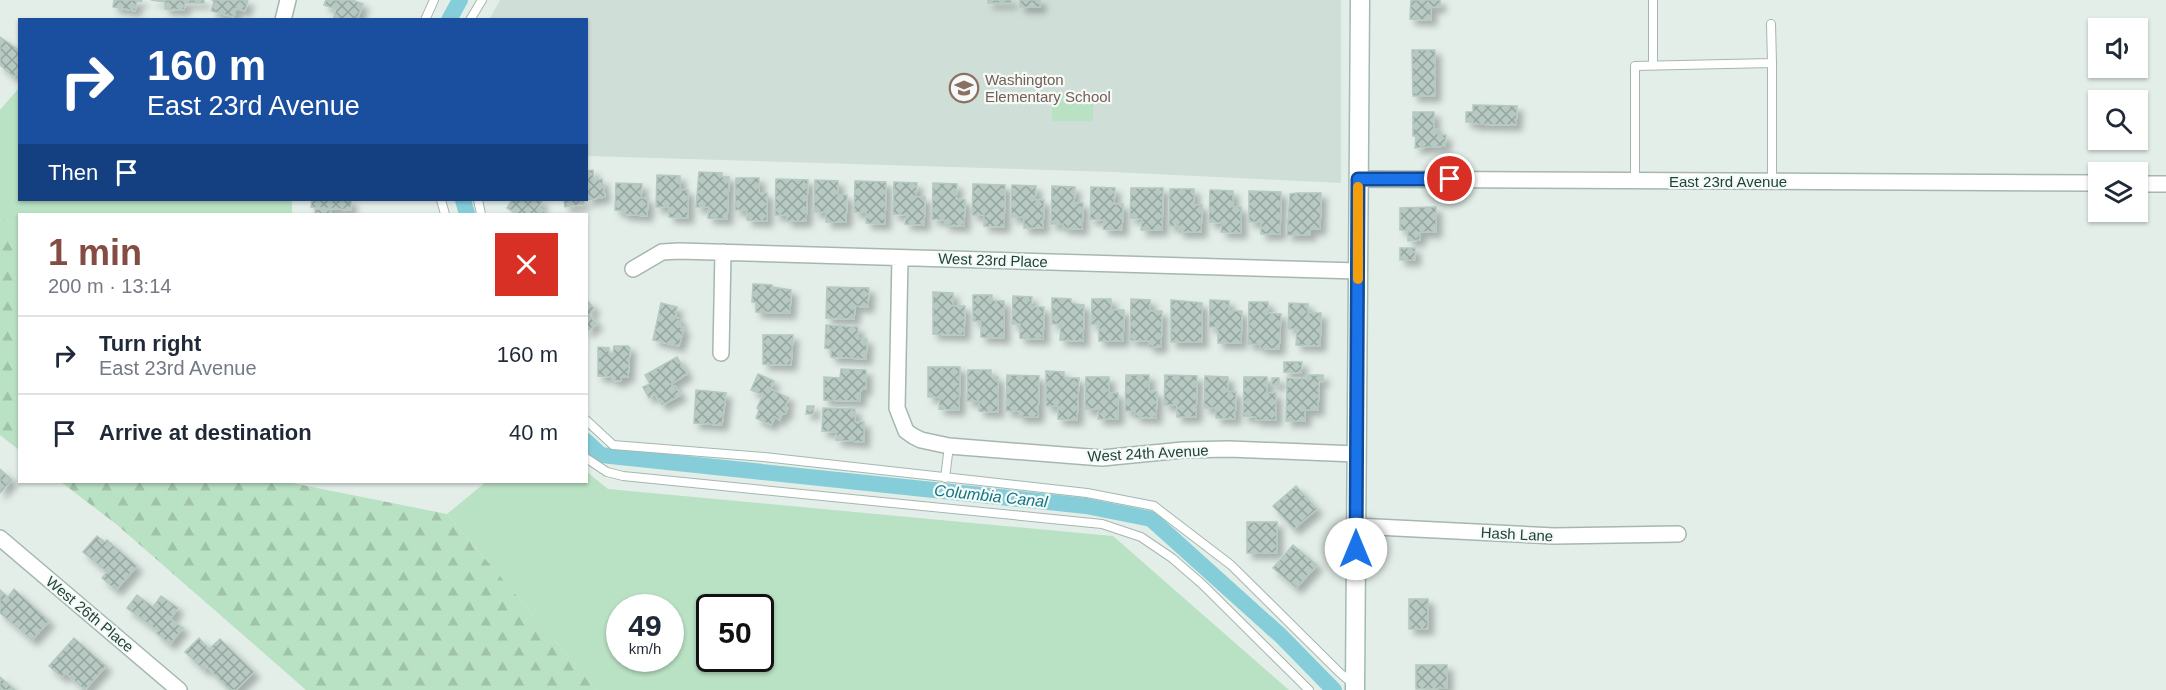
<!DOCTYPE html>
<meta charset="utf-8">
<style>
:root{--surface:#fff;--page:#f2f2f3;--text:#1f2937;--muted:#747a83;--line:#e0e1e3;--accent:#844c42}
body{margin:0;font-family:Helvetica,sans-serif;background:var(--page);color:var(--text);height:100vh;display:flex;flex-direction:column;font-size:22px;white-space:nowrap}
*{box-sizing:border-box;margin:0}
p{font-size:20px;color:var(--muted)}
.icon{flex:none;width:33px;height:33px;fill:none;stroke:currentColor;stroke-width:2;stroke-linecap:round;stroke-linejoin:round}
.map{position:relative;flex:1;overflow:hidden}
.sheet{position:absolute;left:18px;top:213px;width:570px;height:270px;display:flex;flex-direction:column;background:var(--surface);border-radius:0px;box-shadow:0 2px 4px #0004}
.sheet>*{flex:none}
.banner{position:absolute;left:18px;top:18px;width:570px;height:183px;border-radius:0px;box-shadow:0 2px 4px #0004;background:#1a4fa0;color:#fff;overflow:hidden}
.fabs{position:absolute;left:2088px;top:18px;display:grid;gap:12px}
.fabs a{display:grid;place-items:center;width:60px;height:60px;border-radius:0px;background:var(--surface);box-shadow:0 2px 4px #0004;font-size:30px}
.speed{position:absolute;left:606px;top:594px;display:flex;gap:12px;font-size:30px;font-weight:700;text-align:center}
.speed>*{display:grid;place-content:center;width:78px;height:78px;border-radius:50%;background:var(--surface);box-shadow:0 2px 4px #0004;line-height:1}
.speed small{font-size:15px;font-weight:400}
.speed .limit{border:3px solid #111;border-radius:9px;background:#fff;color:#111}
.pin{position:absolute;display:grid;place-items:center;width:51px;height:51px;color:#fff;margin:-26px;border:3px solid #fff;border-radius:50%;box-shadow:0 2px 6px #0007}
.me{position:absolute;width:66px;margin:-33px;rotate:0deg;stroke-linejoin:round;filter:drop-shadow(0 0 4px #0008)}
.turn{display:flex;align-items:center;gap:21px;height:126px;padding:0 30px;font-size:27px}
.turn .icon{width:78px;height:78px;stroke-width:2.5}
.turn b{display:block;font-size:42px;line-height:51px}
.then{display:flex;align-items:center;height:57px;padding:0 30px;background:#0003;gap:12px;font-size:22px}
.round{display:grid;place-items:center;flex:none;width:63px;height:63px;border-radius:0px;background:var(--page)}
.summary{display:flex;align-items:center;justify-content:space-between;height:102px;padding:0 30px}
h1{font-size:36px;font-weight:800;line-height:45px;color:var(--accent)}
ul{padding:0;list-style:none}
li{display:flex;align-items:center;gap:18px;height:78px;padding:0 30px;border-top:2px solid var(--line)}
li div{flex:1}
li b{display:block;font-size:22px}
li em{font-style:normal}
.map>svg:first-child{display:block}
.built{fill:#d0ded8}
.green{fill:#b9e1c3;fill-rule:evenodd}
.forest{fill:url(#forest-firs)}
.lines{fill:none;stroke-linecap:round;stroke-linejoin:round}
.canal{stroke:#85ced9;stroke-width:16}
.building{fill:url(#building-cross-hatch);stroke:#b4c9c0;stroke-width:1.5;filter:url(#shadow)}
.service-casing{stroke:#a5b7b0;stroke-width:10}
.minor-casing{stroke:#a5b7b0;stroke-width:18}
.secondary-casing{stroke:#a0bbb1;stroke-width:21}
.service{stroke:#fff;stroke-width:8}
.minor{stroke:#fff;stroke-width:15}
.secondary{stroke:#fff;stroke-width:18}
.route-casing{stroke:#114b97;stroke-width:15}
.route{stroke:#1a73e8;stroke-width:10}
.slow{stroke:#f59e0b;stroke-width:10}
.labels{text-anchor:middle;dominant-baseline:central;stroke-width:4.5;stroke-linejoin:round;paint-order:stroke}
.education-label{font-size:15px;fill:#785e54;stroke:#f4faf7;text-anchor:start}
.street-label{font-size:15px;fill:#204238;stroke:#f4faf7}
.water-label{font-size:16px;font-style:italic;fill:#137485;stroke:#f4faf7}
</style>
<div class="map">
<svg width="2166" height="690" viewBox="0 0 2166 690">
<defs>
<pattern id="forest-firs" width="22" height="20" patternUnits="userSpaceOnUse" patternTransform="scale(1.5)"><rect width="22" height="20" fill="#b9e1c3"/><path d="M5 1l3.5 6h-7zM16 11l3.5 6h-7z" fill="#9fc2a8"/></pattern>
<pattern id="building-cross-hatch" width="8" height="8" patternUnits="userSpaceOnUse" patternTransform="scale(1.5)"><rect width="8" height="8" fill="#b7c9c2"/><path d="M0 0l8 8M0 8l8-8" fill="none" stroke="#94a59f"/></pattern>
<filter id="shadow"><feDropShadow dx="5.5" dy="5.5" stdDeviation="3" flood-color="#0004"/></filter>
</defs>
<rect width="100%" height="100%" fill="#e3eee9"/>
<path class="built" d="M500,0H1341V183L1114,172L587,156L586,20H489Z"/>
<path class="green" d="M19,88L20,200H292V214H20L19,225L0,219V110Z
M1052,92H1093V121H1052Z
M587,472L608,489L1113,536L1289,690H597L447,514L486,482H586ZM620,608H670V658H620ZM710,608H760V658H710Z"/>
<path class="forest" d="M0,219L19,225V450L0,435Z
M61,482H291L292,483L447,514L597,690H306L116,524Z"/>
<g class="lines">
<path class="canal" d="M449,20L460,0
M463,200L467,214
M586,441L601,455L1086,506L1151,519L1281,636L1334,690"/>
</g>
<path class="building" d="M114,0H142L141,2L137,1L135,11L113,7Z
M151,0H204V3H185L184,10L165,9V2Z
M212,0H248L245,11L236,8L234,17L211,11L214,2Z
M326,0H352L363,4L357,20H333L336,9L324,5Z
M988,0H1011V3H988Z
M1020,0H1040V7H1020Z
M1411,0H1440V7H1431V20L1410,19Z
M0,37L20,51V70L14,77L0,65Z
M1412,50H1435V96H1413Z
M1473,105L1517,106L1516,125L1473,124V122H1466V112H1473Z
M1413,112H1434V129H1438V135H1446L1445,146L1415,148L1416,136H1413Z
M593,170L594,181L602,179L605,197L587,200L586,171Z
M699,172L722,173V177H729L727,219L708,218L709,207H696Z
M657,175L680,176V190H688V218L669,217V207H656Z
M736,178H759V193H767V221L747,220V210H735Z
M776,179L808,180L806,221H787V215H775Z
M815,180L838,181V195H847L846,222H826V212H814Z
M855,181L886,182L885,224L866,223V212H854Z
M894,182L917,183L916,197H925L924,225L905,224L906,215L893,214Z
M616,183L642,184L641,198H648L647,216L623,214L624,211L615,210Z
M933,183L957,184L956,199L965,200L964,226L945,225V220L932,219Z
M973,184L1005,185L1004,227L984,226V215H972Z
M1012,185L1036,186L1035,200H1044L1043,228H1024V217H1011Z
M1052,186L1075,187L1074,203H1083L1082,229L1063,228V224H1051Z
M1091,187L1115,188L1114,204H1123L1122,230L1103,229L1104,220L1090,219Z
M1131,188H1163L1162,230H1141L1142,219L1130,218Z
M1170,189H1194V205H1202L1201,232H1179V226H1169Z
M1210,190L1233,191V207H1241V233L1221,232L1222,223L1209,222Z
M1249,191L1281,192L1280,234H1261V222H1249Z
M1297,193H1321L1320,229H1310V235H1287L1290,194Z
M312,200H351V210L311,207Z
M512,200H543L538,208L547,213L517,214L507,208Z
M564,200H583L584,204L565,207Z
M1436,207V232H1420V240L1408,241V230H1400V208Z
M315,209L331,210V214H315Z
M1400,248H1415V260H1400Z
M753,284L772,285V287L791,290L790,313L756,312V302H752Z
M827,287L869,288L868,307L855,306L854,319L826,318Z
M933,292L953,293V306H965L964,335L933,334Z
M973,295H992V300L995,301H1004V338L981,337V321H973Z
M1013,296L1032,297L1031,307H1044L1043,339L1020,338V324H1012Z
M1052,298L1071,299V302L1074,304L1084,305L1083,341L1060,340L1061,324H1052Z
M586,299L594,308L589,315L597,324L586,332Z
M1092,299H1111V310H1124L1123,341H1099V325L1091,324Z
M1131,299L1150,300V311H1162L1161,347H1149V341L1130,340Z
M1171,300L1202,303V342H1171Z
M1210,300L1229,301V311H1242L1241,343H1218V330H1216L1217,327H1209Z
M1249,302H1268V313L1281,314L1279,349L1260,348V344H1248Z
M661,303L677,307L675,318L681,319L679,327L684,328L679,346L653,340Z
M1289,303L1308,304V313H1321L1320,346L1296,345L1297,329H1288Z
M826,325L858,327V339H867L866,359L831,357V349L825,348Z
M763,335H793L791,365L763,364Z
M614,346H628L630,348L628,377H621V381L612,380V377L598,376V347L609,348V354H613Z
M677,357L687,374L671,384L673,387L675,386L681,395L662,405L655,394L649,398L643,387L650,384L645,375Z
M1284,362H1302L1301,373L1284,372Z
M928,367H960L959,410L939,409L940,397H928Z
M841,369L866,370V389H862L860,392V401L824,400V377L840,378Z
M968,370H991V377H998V412L979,411V401H967Z
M1046,371L1064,372V378H1079L1077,420L1058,419V406H1046Z
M758,374L774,381L770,389L789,398L785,406L788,408L785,414L782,413L780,420L775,417L771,425L756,418L759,410L757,408L763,395L751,390Z
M1007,375L1039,376L1038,417H1019V411H1006Z
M1126,375H1149V391L1157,392L1156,418L1135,417V411H1125Z
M1165,375L1197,376L1196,417H1177V405H1164Z
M1307,375H1323V381L1319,380L1318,410H1305V421H1286L1287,378L1307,379Z
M1205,376L1228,377V392H1236L1235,419L1216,418V408H1204Z
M1086,377H1109V393H1118V419H1098L1099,409H1085Z
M1244,377H1267V393H1276V420H1256V417L1243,416Z
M1272,378H1279V385H1272Z
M696,390L726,393L722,425L694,423Z
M807,406H814L813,414H806Z
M823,408L855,409V422H864V442L836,440L837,432L822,431Z
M0,469L12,480L0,493Z
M1296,486L1317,509L1294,529L1273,506Z
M1247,522H1277V553H1247Z
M97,536L105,542L107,540L137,566L116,590L102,578L107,572L83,552Z
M1293,545L1317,565L1296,588L1273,568Z
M14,589L49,621L32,640L0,613V590L8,597Z
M137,595L153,607L161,596L178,608L170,619L183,628L170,644L156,633L158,631L127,608Z
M1409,599H1428V629H1409Z
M74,638L106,666L85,690L66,673L62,677L49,666Z
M199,638L209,649L220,639L254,672L236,690H230L207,667L204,670L185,652Z
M1416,665H1447V688L1416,689Z
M0,677L15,690H0Z"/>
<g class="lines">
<g class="service-casing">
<path id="service" d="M1653,0V66
M425,20L434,0
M470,20L482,0
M1771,24L1772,63
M1635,181V66L1772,63V180
M441,200L445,214
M478,200L481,214
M586,420L613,445L764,457L1087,493L1154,506L1231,565L1339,672L1353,684
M586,458L607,472L623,476L1102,524L1141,537L1172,558L1202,584L1309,690
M945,478L949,446"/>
</g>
<g class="minor-casing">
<path id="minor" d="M283,20L288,0
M1358,179L2098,183
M2138,184H2166
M900,258L897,408L906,431L913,436L921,440L949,446L1102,458L1183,450L1229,449L1356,454
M633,269L662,252L679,251L1358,271
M721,353L723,252
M1356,526L1554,536L1678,534
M0,538L179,690"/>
</g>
<g class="secondary-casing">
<path id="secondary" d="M1355,690L1360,0"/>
</g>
<use href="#service" class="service"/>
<use href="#minor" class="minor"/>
<use href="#secondary" class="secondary"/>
</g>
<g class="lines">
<g class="route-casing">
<path id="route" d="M1356,549L1358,179H1450"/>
</g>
<use href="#route" class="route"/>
<path class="slow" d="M1358,279V187"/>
</g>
<defs>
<g id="school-ring" transform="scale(1.5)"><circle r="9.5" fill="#f4faf7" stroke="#8d6e63" stroke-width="1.5"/><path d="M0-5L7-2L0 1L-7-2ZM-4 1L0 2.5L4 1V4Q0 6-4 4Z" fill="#8d6e63"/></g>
</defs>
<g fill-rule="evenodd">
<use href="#school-ring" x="964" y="88"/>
</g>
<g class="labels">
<g class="education-label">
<text x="985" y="79">Washington<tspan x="985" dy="17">Elementary School</tspan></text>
</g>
<g class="street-label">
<text x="1728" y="181">East 23rd Avenue</text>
<text transform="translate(993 260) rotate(2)">West 23rd Place</text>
<text transform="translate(1148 453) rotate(-3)">West 24th Avenue</text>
<text transform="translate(1517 534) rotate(3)">Hash Lane</text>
<text transform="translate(90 614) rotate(40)">West 26th Place</text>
</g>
<g class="water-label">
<text transform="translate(991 496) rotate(6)">Columbia Canal</text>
</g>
</g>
</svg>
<div class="fabs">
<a><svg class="icon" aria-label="sound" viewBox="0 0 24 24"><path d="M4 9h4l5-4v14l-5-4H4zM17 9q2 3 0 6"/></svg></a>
<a><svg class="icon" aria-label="search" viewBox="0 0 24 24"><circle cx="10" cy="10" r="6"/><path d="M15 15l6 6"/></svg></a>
<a><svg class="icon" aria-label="layers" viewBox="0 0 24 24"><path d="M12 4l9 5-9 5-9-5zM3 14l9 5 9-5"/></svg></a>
</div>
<div class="speed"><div>49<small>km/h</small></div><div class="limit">50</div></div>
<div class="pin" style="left:1450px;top:179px;background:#d93025"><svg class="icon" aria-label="arrive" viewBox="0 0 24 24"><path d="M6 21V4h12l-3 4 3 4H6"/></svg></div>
<svg class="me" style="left:1356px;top:549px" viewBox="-20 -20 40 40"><circle r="19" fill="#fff"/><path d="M0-13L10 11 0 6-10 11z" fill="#1a73e8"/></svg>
<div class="banner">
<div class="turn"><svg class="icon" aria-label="right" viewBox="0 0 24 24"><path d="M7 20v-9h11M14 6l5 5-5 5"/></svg><div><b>160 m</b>East 23rd Avenue</div></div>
<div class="then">Then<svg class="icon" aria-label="arrive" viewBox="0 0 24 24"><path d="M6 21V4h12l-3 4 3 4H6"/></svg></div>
</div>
<section class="sheet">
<div class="summary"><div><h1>1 min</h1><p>200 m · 13:14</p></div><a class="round" style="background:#d93025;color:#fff"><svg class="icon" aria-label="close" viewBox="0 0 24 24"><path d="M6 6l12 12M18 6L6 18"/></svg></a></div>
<ul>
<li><svg class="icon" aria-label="right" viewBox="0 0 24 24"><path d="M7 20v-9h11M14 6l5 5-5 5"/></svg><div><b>Turn right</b><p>East 23rd Avenue</p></div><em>160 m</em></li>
<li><svg class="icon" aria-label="arrive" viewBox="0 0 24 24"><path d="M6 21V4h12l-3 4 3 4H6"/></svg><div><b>Arrive at destination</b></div><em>40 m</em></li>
</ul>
</section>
</div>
